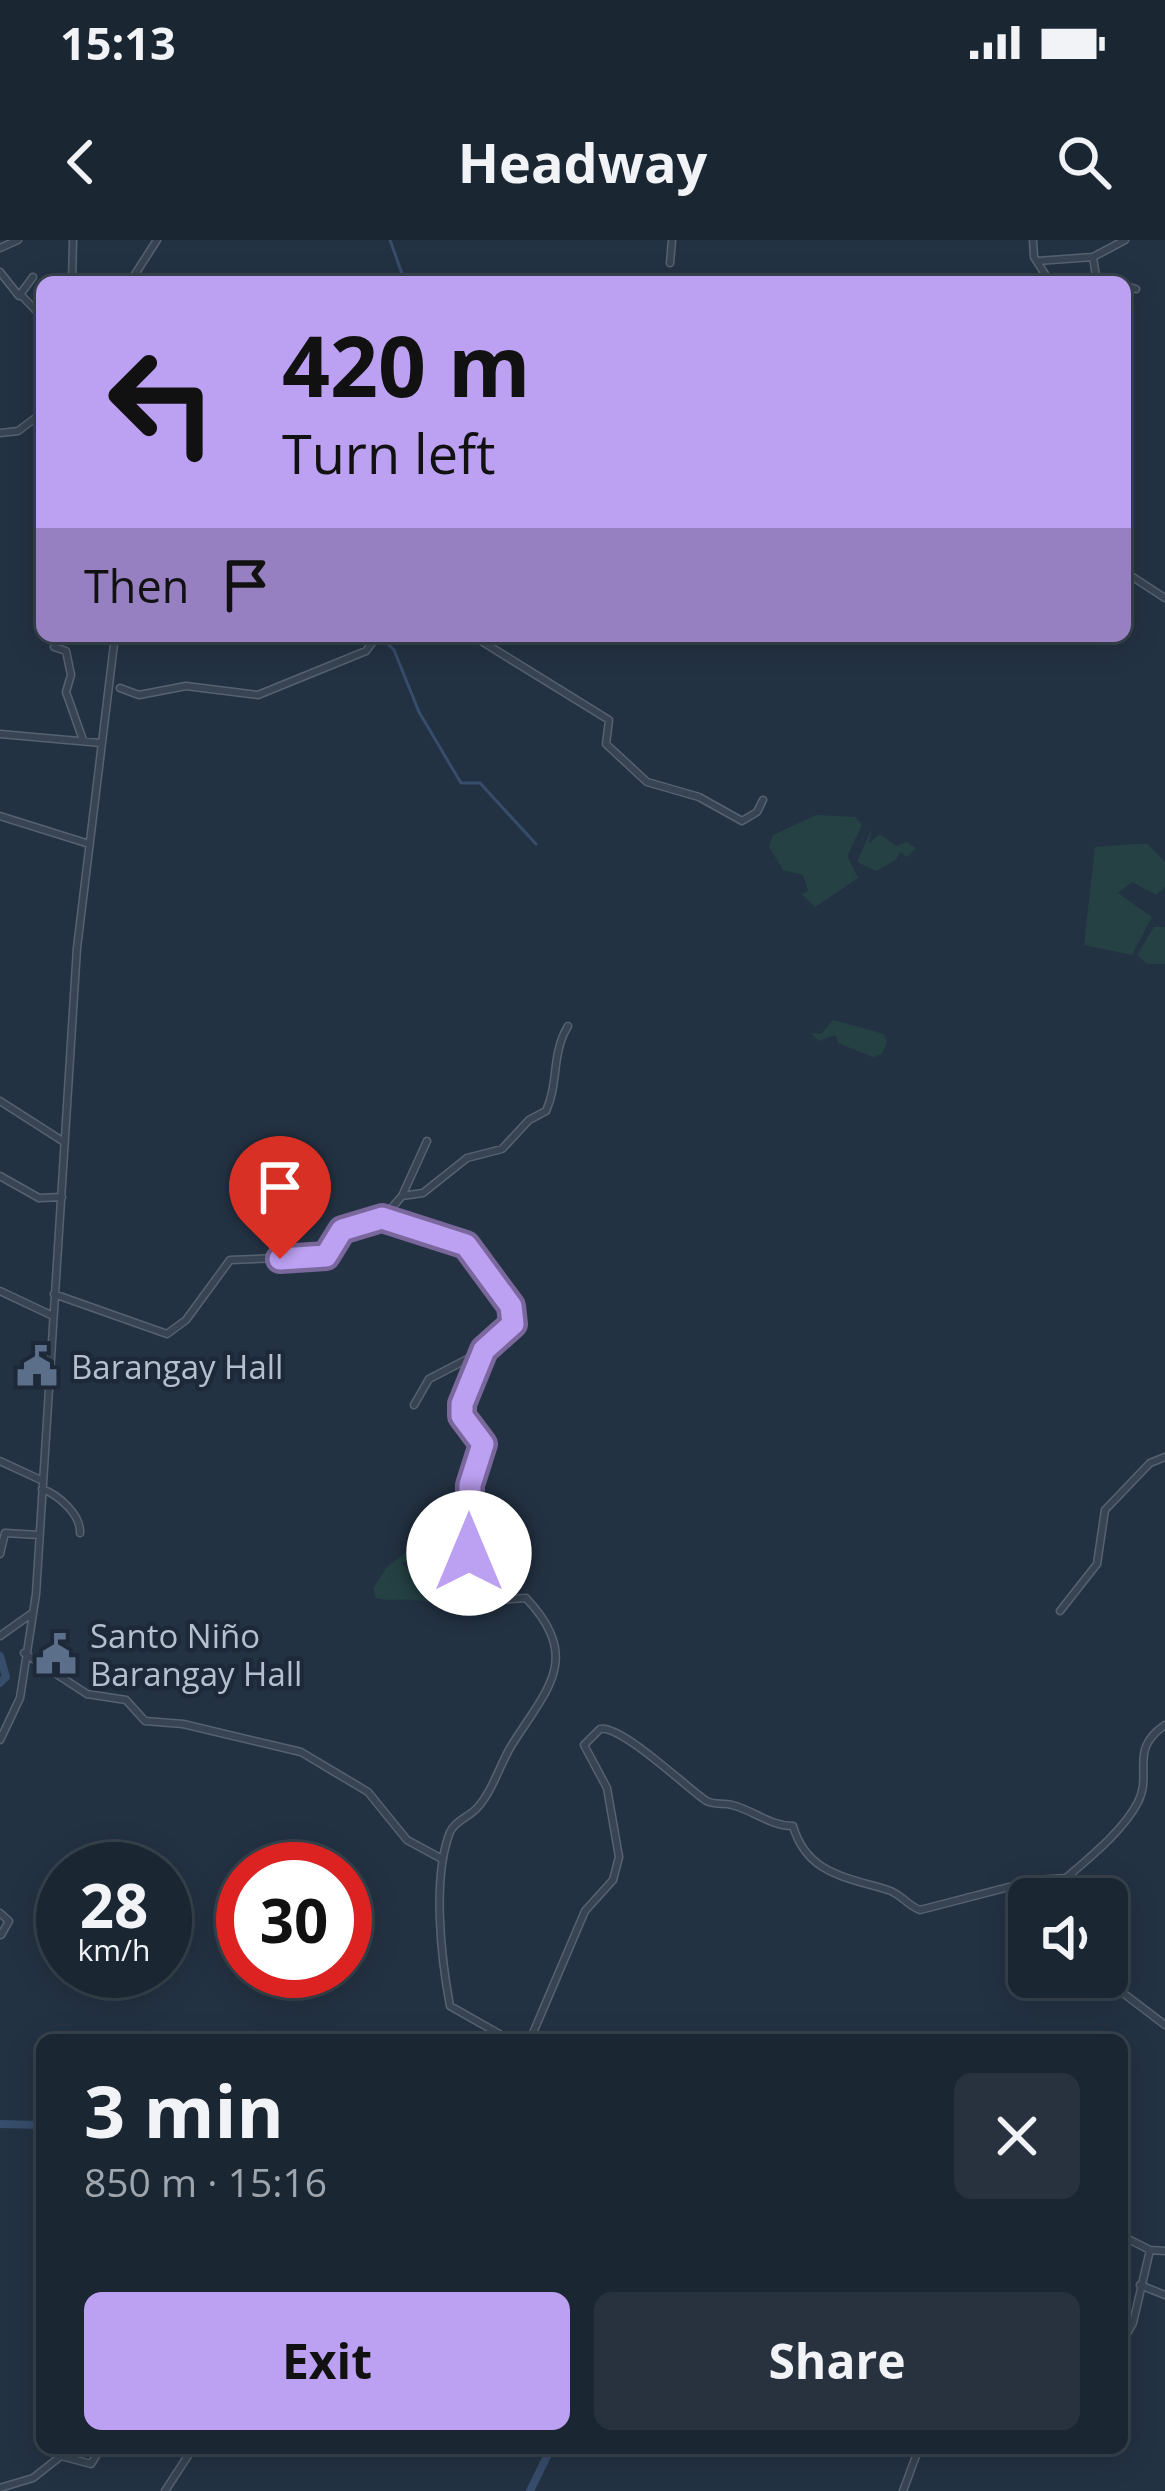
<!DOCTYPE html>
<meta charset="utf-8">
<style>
:root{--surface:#1a2632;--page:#27323e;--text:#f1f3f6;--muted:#9fa5ac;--line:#38434d;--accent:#bca0f2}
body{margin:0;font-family:"Open Sans",sans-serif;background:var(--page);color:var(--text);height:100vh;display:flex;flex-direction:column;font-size:45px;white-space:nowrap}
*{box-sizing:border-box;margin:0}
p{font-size:39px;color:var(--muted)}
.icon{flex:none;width:66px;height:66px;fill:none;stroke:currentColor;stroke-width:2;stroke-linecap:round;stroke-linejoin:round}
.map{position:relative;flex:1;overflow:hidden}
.drawer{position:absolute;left:36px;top:1794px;width:1092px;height:420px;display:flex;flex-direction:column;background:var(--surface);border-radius:18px;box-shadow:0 6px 30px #0003,0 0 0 3px var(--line)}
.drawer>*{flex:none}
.top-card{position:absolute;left:36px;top:36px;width:1095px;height:366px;border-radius:18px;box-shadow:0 6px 30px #0003,0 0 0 3px var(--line);background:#bca0f2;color:#111;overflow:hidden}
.fabs{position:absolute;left:1008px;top:1638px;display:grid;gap:24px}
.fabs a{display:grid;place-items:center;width:120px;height:120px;border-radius:18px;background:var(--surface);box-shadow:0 6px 30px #0003,0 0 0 3px var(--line);font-size:60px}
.speed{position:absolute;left:36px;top:1602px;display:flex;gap:24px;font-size:60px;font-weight:700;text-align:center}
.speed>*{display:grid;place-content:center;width:156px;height:156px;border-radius:50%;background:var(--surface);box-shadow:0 6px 30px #0003,0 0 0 3px var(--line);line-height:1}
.speed small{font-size:30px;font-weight:400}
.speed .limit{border:18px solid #d22;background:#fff;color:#111}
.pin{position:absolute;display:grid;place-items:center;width:102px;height:102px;color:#fff;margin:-123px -51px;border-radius:50% 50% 50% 0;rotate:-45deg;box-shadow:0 0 12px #0007}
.pin .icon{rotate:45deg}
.me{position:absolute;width:132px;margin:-66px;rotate:0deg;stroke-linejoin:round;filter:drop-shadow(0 0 9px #0008)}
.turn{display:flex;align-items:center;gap:42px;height:252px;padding:0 48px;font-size:54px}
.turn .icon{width:156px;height:156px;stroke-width:2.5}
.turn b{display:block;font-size:84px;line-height:102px}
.then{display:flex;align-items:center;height:114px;padding:0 48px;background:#0003;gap:24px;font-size:45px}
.round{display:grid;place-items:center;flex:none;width:126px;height:126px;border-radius:18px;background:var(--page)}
.summary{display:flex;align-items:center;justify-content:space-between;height:204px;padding:0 48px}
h1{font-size:72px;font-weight:700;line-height:90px}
.primary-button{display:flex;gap:24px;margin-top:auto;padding:24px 48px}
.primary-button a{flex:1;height:138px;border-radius:18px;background:var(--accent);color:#111;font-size:48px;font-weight:700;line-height:138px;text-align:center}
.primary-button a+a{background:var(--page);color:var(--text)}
.status{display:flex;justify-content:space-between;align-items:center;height:84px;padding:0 60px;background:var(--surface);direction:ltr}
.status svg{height:33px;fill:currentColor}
header{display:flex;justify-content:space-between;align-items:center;height:156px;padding:0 48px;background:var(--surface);font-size:54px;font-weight:700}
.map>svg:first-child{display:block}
.green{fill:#254144}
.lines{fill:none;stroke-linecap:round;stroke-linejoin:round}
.stream{stroke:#364d6b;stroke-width:3}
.river{stroke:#364d6b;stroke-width:8}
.minor-casing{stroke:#566270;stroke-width:9}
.minor{stroke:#384453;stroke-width:6}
.route-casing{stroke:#7a689d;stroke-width:30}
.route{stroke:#bca0f2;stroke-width:21}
.labels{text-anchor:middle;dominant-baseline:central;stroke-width:9;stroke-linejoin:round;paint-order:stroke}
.poi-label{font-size:33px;fill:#b5bfcd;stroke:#1d2938;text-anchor:start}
</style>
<div class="status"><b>15:13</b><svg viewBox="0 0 49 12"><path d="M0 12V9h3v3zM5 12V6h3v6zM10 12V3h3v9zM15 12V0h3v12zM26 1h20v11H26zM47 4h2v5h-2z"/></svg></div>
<header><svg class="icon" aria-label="back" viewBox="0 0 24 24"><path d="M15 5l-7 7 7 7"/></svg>Headway<svg class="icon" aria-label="search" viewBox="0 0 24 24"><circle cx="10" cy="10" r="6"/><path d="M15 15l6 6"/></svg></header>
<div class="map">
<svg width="1165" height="2251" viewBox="0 0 1165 2251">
<rect width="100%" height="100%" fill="#233243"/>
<path class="green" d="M816,575L855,577L862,585L847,616L858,638L815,667L801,654L808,651L803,635L783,630L769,607L773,595Z
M871,590L869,603L880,594L896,606L907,602L916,608L907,617L900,612L896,620L876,631L857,622Z
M1134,604H1148L1165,622V647L1156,655L1132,642L1118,653L1152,677L1132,715L1084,705L1095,607Z
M1154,687H1165V724H1147L1137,715Z
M833,780L884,794L887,802L882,814L873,817L838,803L836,795L818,801L811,793L821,794Z
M466,1305L497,1360C469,1374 445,1364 416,1360C402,1358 392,1362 376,1358L373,1349L386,1328L411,1308L419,1311L416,1321L402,1323L411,1333L418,1323L429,1324L425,1306Z"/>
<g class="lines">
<path class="stream" d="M390,0L405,42
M380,396L394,410L419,472L461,543H480L536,604"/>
<path class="river" d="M0,1416L6,1437L0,1443
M0,1884L42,1885
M530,2251L551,2208"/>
<g class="minor-casing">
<path id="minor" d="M1033,0L1034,17L1050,42
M0,8L18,0
M1093,17L1096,36L1114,42
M1037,21L1093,17L1125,0
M670,23L672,0
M0,32L19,56L33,37
M72,42L73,0
M130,42L157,0
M1125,46L1136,49
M21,55L42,77
M0,193L18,191L42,173
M1125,332L1165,358
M473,396L609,480L606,504L647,542L699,557L742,581L757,572L763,560
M54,407L66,411L71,435L66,452L83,500
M120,448L139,455L186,446L258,455L366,411L377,396
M0,494L101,503
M0,576L86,603
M0,861L64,902
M0,936L39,958L62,957
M402,956L427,901
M383,978L466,1005L516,1074L484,1110L462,1164V1176L483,1204L469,1245L468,1309L498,1360L526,1358C582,1418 548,1448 513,1503C500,1523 493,1551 477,1568C469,1577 455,1581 450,1592C432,1638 441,1718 450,1766L510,1800
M0,1051L51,1075
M54,1054L167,1094L186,1080L230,1020L326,1016L342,990L383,978L402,956L423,953L467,918L502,909L529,880L546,871C559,843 551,814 568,786
M414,1165L429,1139L481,1112
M0,1221L43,1241
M42,1249C59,1255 81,1275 80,1293
M0,1314L5,1293L39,1295
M1060,1371L1097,1324L1105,1270L1150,1223L1165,1217
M0,1396L31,1374
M24,1413L87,1454L126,1460L145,1481L183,1484L301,1512L368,1552L407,1600L442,1619
M0,1500L20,1458L36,1354L77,708L115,396
M1066,1638L1100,1659
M1107,1663L1116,1679L1107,1701
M0,1673L9,1681L1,1695
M1102,1737L1165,1785
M530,1800L585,1671L613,1640L619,1617L607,1548L584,1505L600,1489C620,1484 685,1546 705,1560C714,1566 723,1562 732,1565C755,1571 770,1586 793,1586C807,1634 846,1637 888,1650C901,1654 908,1666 920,1670L1036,1640L1066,1638C1089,1618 1124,1590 1138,1562C1153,1533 1128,1510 1165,1485
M1122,1996L1150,2010L1133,2083L1122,2102
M1150,2010L1165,2011
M1140,2045L1165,2055
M751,2208L753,2212
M0,2248L33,2238L61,2216L91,2224L101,2208
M165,2251L193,2208
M903,2251L919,2208"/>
</g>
<use href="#minor" class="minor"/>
</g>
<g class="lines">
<g class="route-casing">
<path id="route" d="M280,1019L326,1016L342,990L382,978L466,1005L511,1066L513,1084L484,1110L462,1164V1176L483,1204L470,1245L469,1313"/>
</g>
<use href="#route" class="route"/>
</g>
<defs>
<g id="civic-bare" transform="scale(3.24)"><path d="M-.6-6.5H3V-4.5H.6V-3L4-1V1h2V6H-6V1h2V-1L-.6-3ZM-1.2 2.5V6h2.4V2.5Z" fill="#5c6f8a" stroke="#1d2938" stroke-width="2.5" paint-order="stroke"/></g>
</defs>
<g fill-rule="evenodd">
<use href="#civic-bare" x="37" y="1126"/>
<use href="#civic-bare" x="56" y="1414"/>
</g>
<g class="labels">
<g class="poi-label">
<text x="71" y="1126">Barangay Hall</text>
<text x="90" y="1395">Santo Niño<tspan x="90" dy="38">Barangay Hall</tspan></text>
</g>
</g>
</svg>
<div class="fabs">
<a><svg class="icon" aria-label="sound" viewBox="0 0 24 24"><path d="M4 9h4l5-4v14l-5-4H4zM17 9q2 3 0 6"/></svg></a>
</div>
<div class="speed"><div>28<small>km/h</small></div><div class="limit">30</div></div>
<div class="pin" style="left:280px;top:1019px;background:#d93025"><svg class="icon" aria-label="arrive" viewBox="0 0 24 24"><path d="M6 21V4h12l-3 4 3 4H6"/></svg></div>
<svg class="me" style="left:469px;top:1313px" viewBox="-20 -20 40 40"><circle r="19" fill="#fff"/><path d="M0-13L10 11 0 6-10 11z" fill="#bca0f2"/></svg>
<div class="top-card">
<div class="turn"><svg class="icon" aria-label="left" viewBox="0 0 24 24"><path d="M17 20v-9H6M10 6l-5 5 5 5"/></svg><div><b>420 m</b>Turn left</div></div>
<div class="then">Then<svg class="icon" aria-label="arrive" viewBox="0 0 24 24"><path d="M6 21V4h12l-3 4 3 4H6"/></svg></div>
</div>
<section class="drawer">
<div class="summary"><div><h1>3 min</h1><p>850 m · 15:16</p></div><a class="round"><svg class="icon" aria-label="close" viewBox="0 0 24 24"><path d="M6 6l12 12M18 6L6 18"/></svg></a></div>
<div class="primary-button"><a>Exit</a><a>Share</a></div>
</section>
</div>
